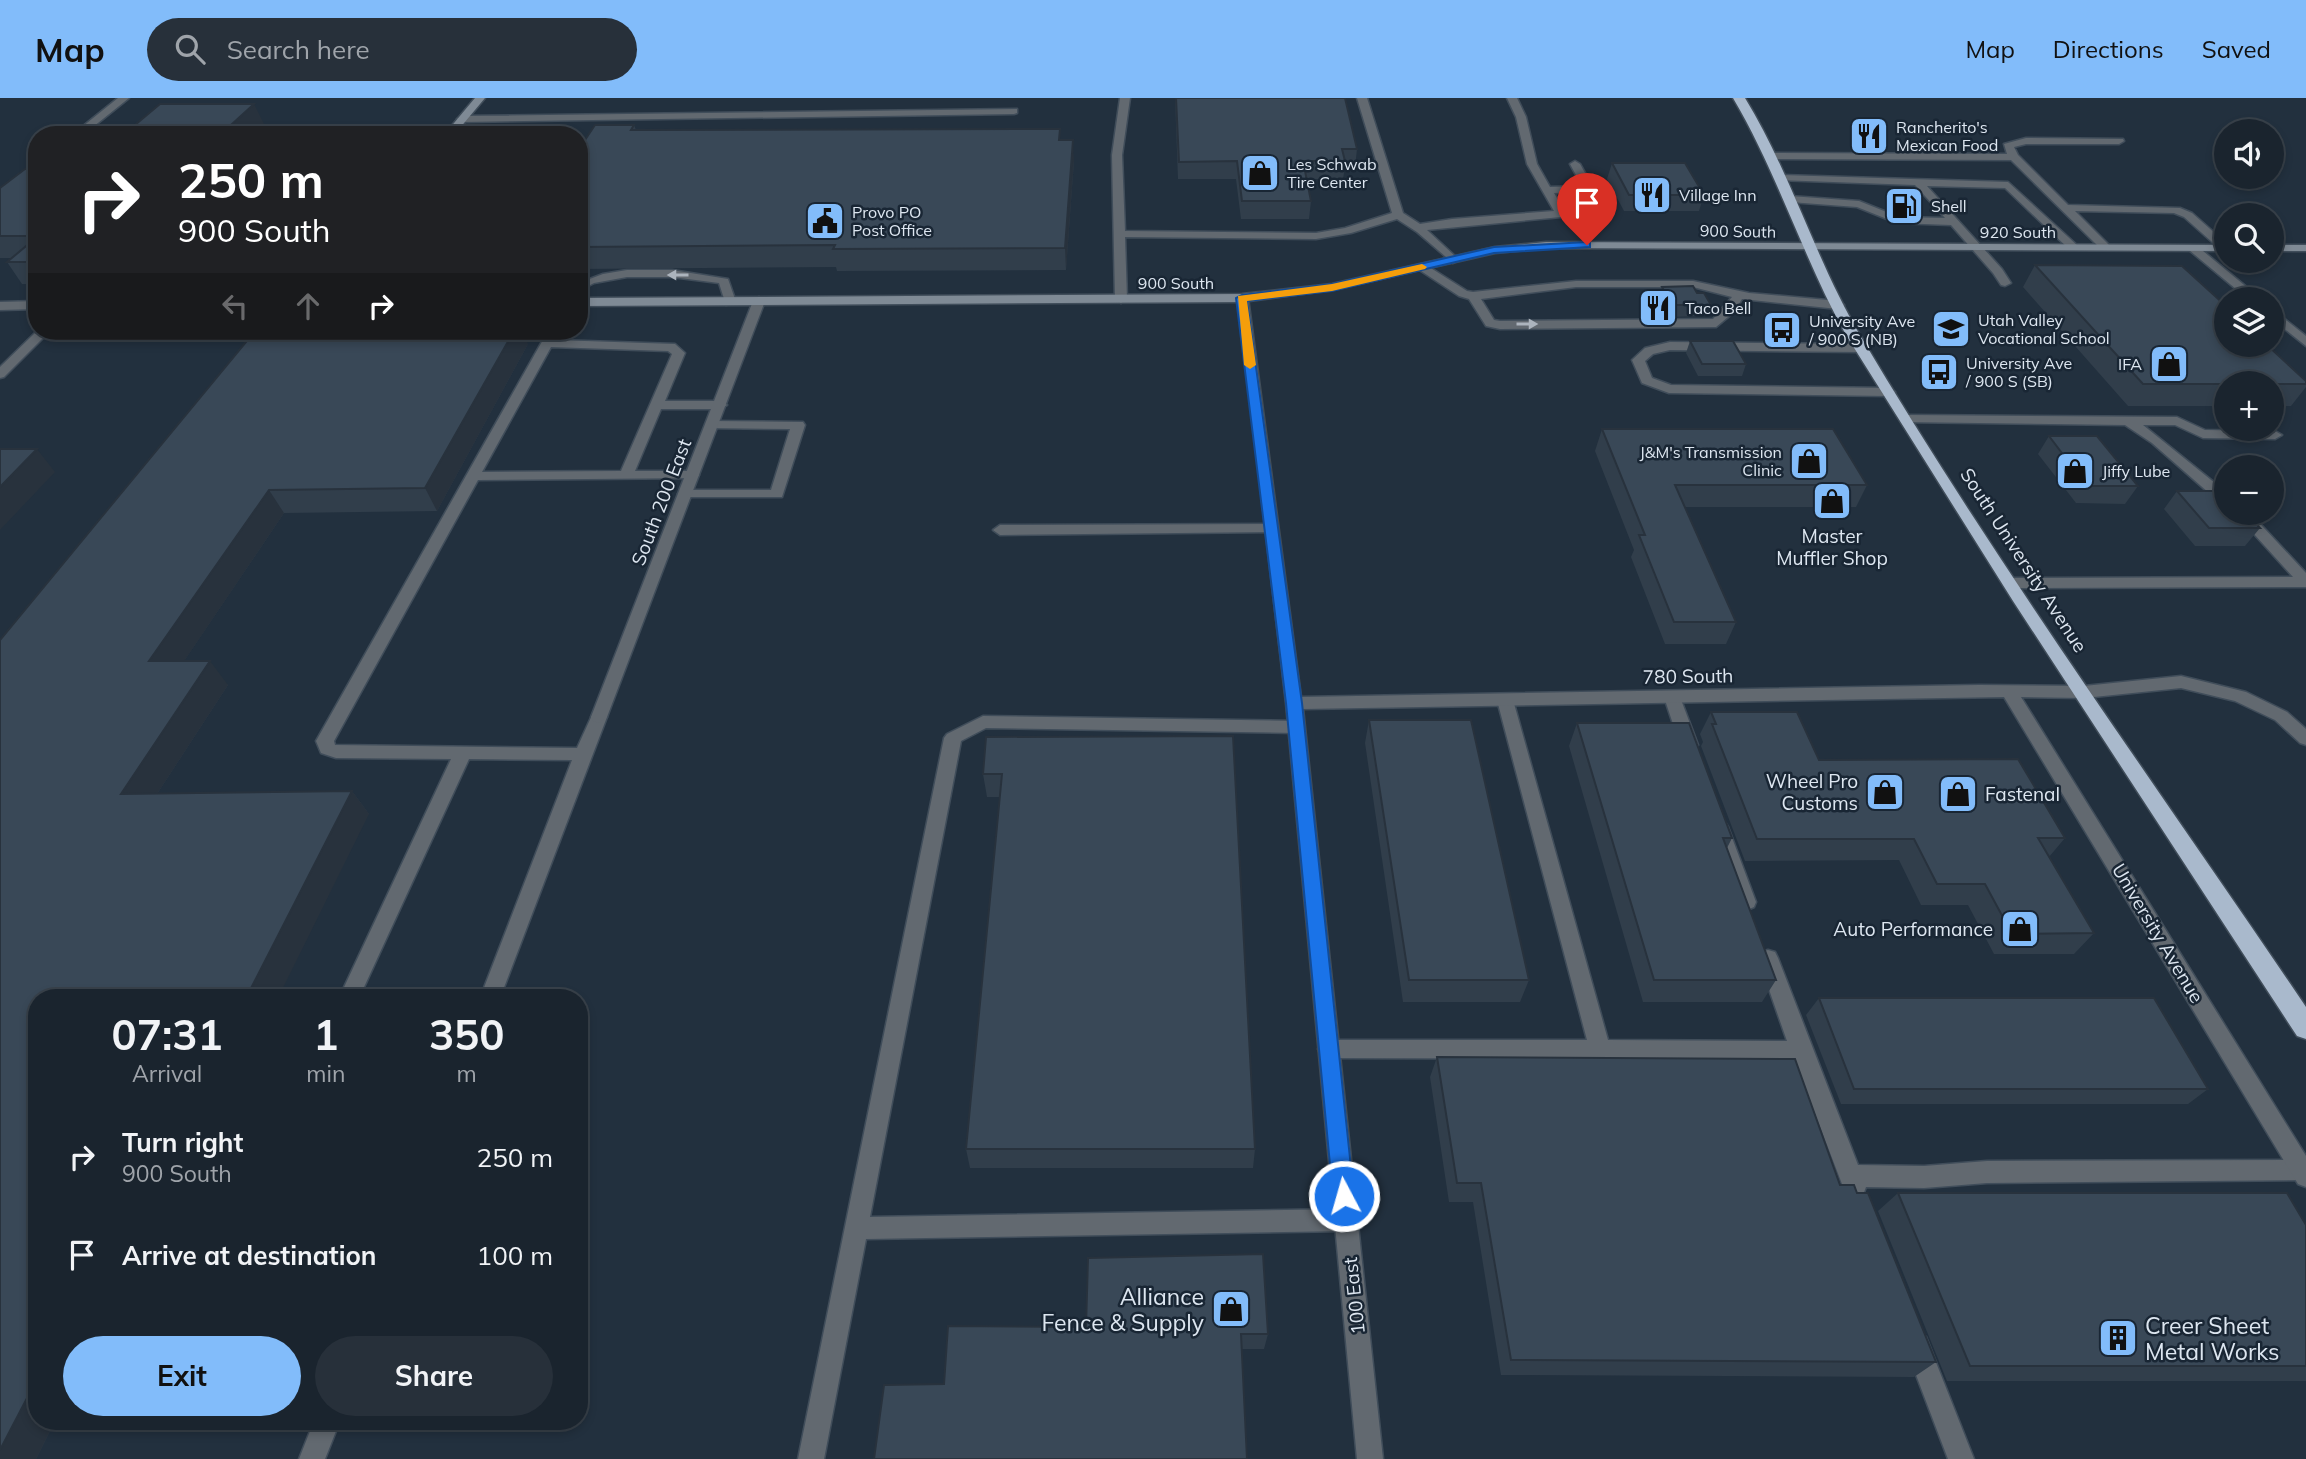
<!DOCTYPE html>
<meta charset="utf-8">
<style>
:root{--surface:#1a242e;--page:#27303a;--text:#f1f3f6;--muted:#9fa4aa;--line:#38414a;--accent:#82bcfa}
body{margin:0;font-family:Mulish,sans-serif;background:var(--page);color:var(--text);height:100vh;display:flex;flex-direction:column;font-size:26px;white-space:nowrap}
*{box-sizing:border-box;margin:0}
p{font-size:23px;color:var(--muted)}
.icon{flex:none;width:38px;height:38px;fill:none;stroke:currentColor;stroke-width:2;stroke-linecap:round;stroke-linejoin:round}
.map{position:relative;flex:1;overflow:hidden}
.panel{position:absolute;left:28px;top:891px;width:560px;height:441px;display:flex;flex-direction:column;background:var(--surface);border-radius:28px;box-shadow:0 4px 10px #0003,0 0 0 2px var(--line)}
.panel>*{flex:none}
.guide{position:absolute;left:28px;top:28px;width:560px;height:214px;border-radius:28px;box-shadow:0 4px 10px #0003,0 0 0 2px var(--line);background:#202124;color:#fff;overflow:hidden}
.fabs{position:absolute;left:2214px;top:21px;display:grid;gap:14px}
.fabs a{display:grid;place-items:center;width:70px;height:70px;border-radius:50%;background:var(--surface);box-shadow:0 4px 10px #0003,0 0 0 2px var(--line);font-size:35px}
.pin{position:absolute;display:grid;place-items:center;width:60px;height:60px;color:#fff;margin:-72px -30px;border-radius:50% 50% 50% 0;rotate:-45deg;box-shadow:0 0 7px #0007}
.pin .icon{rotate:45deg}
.me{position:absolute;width:77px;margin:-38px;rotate:354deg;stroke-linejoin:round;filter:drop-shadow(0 0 5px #0008)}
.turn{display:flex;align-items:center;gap:24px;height:147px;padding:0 35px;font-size:32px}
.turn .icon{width:91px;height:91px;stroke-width:2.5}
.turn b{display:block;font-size:49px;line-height:60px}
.lanes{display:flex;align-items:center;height:66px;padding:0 35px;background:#0003;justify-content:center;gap:35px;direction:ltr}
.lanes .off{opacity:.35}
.eta{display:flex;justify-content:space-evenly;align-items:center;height:119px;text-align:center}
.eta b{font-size:42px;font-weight:700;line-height:49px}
.action{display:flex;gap:14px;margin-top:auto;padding:14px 35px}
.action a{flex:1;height:80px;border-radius:42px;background:var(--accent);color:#111;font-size:28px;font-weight:700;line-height:80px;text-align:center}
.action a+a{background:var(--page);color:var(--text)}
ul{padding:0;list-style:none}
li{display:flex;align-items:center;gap:21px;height:98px;padding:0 35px}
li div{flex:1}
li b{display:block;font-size:26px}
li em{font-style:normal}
header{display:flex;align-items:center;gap:42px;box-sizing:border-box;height:98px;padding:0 35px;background:var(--accent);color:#111}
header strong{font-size:33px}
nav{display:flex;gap:38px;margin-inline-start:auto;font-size:24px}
.search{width:490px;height:63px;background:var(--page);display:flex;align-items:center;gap:18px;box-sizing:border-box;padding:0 24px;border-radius:38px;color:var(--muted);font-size:26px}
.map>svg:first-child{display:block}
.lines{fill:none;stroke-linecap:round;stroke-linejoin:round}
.lane-casing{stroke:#404d5a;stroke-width:3}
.street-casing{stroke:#404d5a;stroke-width:3}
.secondary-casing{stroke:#404d5a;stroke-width:3}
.highway-casing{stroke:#404d5a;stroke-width:3}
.lane{fill:#626970;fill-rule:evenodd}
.street{fill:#626970;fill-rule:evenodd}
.secondary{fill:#7f8a95;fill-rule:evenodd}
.highway{fill:#a9b9cc;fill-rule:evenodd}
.wall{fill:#313e4b}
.shaded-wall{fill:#28323d}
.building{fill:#394857;stroke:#28323d;stroke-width:2}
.oneway{fill:#acb4bd}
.route{fill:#1a73e8;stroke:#114b97;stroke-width:2}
.slow{fill:#f59e0b}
.labels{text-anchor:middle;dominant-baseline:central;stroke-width:5;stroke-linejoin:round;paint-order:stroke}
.far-poi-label{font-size:16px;fill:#dde6f0;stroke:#192634;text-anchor:start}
.far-street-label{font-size:16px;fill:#dde6f0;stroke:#192634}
.street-label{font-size:19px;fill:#dde6f0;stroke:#192634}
.poi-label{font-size:19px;fill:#dde6f0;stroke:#192634;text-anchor:end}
.near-poi-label{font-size:23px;fill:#dde6f0;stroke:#192634;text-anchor:end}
</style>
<header>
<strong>Map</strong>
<div class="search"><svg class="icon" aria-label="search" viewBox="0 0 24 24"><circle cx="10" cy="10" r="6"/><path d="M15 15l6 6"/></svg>Search here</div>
<nav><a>Map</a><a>Directions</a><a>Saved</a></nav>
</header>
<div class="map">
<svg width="2306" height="1361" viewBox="0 0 2306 1361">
<rect width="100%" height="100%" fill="#22303e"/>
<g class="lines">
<g class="lane-casing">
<path id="lane" d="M1120,0H1130L1122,57L1125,133L1316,135L1345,130L1392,115L1357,0H1367L1403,115L1420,126L1452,121L1554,113L1527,66L1516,19L1507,0H1517L1526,19L1537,66L1550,89L1582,88L1570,66L1575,63L1580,66L1594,91L1589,94L1554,95L1566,116L1561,119L1427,132L1457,160L1459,162L1453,165L1417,134L1397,121L1351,135L1316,141L1125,139L1127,201L1121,205L1115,201L1112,57Z
M1017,11V15L1014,16L462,24L457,21L462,18Z
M2026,40L2123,41L2124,43L2119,46H2026L2014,49L2018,57L2068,107L2180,110L2192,115L2226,145V153L2221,152L2184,119L2174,115L2075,113L2111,149L2101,151L2011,62L1772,61L1767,58L1772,55L2007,56L2004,46Z
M1782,77L2008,84L2079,149L2069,151L2005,90L1927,88L2002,171L2011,185L2005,188L2001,187L1993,175L1951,127L1897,125L1857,109L1790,104L1785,101L1790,98L1859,103L1899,119L1945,120L1915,87L1778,82V78Z
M2189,148H2197L2261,201H2248L2189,152Z
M1418,167H1426L1467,193L1473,194L1576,183H1693L1749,195L1838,203L1844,207L1838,211L1742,201L1734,214L1716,229L1500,231L1486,228L1469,201L1459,198L1418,171ZM1576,189H1693L1732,199L1713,221L1500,223L1494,222L1481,201Z
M627,172H672L728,181L736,204L726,207L719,185L672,179H627L594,185L579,193V185L603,176Z
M2272,211L2306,238V248L2272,221Z
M37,233H50L4,279L0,280V269Z
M548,233H560L555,242L675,246L685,255L665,303H720L727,307L720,311H661L635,373H692L699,377L697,380L478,382L334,643L335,647L577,650L593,615L599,613L607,619L500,900H480L572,662L469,661L359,900H339L451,661L336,660L321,655L316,643ZM551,249L668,253L672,256L621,373L482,374Z
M1670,244L1861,246L1867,250L1861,254L1670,252L1653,256L1645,263L1652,280L1671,287L1889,290L1895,294L1889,298L1669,295L1642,285L1632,262L1645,250Z
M1907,317L2177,319L2205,332L2275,333L2282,337L2275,341L2203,340L2175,327H2143L2226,394V405L2209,395L2152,345L2125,327L1902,324V318Z
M712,323L803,324L805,327L782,399H680L678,396L685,392H771L790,331L707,330V324Z
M2235,415H2250L2306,475V489L2012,490L2004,485L2012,480L2293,479Z
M1271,426L1278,431L1276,434L1000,437L993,432L1000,427Z
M1672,593L1680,599L1698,647L1695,651H1683L1680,647L1664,599Z
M1505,596L1513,602L1608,942L1787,943L1758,860L1761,854L1768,852L1775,854L1778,860L1858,1067L1924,1068L1987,1063L2303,1062L2306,1064V1082L1987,1085L1924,1090L1866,1089L1863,1097L1855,1100L1847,1097L1842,1086L1794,961L1328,960L1321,958L1318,951L1321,944L1328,942H1587L1497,602Z
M983,618L1296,623L1304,629L1296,635L986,630L961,643L870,1119L1346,1111L1354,1114L1357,1122L1354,1130L1346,1133L866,1141L824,1361H798L944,640L947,636Z
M1719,722L1725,724L1728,729L1756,804L1754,809L1747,812L1740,809L1738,804L1710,729L1713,724Z
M1917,1236L1926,1239L1974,1361H1948L1905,1248L1908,1239Z
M314,1323H340L325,1361H299Z"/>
</g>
<g class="street-casing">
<path id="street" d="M118,0H129L83,37H72Z
M37,65V73L0,99V91Z
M1238,198L1248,200L1301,599L1979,587L2084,588L2181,578L2246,594L2287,614L2306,631V647L2300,645L2275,622L2235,603L2181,590L2084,600L2021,599L2306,1058V1089L2298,1086L2004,599L1303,611L1383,1361H1357L1286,605Z
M759,199L765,203L607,619L599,625L593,623L591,619L753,203Z
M37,203V211L0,212V204Z"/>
</g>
<g class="secondary-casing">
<path id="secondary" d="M475,0H485L454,37H444Z
M1546,144L2226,147V153L1546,150L1495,155L1332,192L1242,204L579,208V200L1242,196L1332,186L1495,149Z
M2272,147H2306V153H2272Z"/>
</g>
<g class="highway-casing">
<path id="highway" d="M1733,0H1745C1791,75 1815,161 1860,237C1997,468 2156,687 2306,909V941L2297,938L2013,503L1846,237C1803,160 1778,76 1733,0Z"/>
</g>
<use href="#lane" class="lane"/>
<use href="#street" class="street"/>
<use href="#secondary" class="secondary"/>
<use href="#highway" class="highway"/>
</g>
<path class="wall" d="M1175,0H1345L1357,51L1355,69H1345L1343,81H1306L1311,103L1309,121H1241L1236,81H1178Z
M634,27L636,32L1061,42L1074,63L1066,172L837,173L836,169L579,171V51Z
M1612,65L1704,97L1699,113H1624L1607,81Z
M37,71V186H22L7,164L12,160H0V90Z
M2035,167L2306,283V289L2291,308H2272V285H2226V308H2128L2023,189Z
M1662,189L1697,195L1711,207L1707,218L1668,219L1658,200Z
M1690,243L1746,266L1742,278H1698L1686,255Z
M528,246L437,413L284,415L184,563L228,587L157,696L352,693L369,716L37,900L55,1323L36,1361H0V542Z
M1602,331L1867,387L1856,409H1685L1736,524L1726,546H1665L1631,459L1634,452L1595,353Z
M2049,338L2138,388L2125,406L2076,405L2038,356Z
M2177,393L2260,430L2245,448H2195L2164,411Z
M1711,614L1819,662L2065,740L2049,759L2094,835L2074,856H1994L1968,807H1921L1899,762L1745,763L1701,648L1703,644L1700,636Z
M1369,622L1529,882L1520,904H1403L1365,645Z
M1577,625L1732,740L1727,750L1776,882L1762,904H1643L1569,648Z
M986,639L1255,1051L1253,1070H970L966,1051L1000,699H987L983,676Z
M1819,900L2208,991L2188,1006H1841L1806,917Z
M1437,959L1840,1087L1857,1095L1936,1264L1914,1279L1501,1277L1473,1104H1449L1430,979Z
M1898,1095L2306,1127V1283H1947L1878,1113Z
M948,1228L1268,1236L1264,1251H1242L944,1286Z"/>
<path class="shaded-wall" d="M254,6L264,26L253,37H220Z
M1073,42L1074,63L1066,172L1065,150Z
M514,233H523L528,246L437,413L425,390Z
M37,351L55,374L0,432V389Z
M269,392L284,415L168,587L149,563Z
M210,563L228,587L142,719L121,696Z
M352,693L369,716L278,900H246Z
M37,1281V1323H55L36,1361H0V1352Z"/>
<path class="building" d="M1176,0H1345L1357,51H1342L1345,63H1303L1311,103H1242L1237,63L1179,64Z
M160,6H254L220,37H123Z
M595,27H634L631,32L1060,31L1059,42H1073L1065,150L833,151L835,147L579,149V51Z
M1612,65H1685L1704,97H1629Z
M25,71H37V138H0V90Z
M37,139V164H7Z
M2035,167L2182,168L2226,208V247H2267L2306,283V286H2143Z
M1693,188L1697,195H1704L1711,207H1672L1662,189Z
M255,233H514L425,390L269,392L149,563H210L121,696L352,693L246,900H37V1281L0,1352V542Z
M1690,243H1733L1746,266H1702Z
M1602,331H1833L1867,387H1675L1736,524H1674L1639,437H1645Z
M2049,338H2097L2138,388H2087Z
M0,351H37L0,389Z
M2177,393H2226V415H2246L2260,430H2209Z
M1711,614H1797L1819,662L2018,661L2065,740H2038L2094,835L2012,836L1985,786H1937L1914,741H1757L1712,626H1716Z
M1369,622H1471L1529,882H1409Z
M1577,625H1689L1732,740H1723L1776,882H1654Z
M1233,638L1255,1051H966L1002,676H983L986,639Z
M1819,900H2154L2208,991H1854Z
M1437,959L1795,961L1840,1087H1854L1857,1095H1868L1936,1264L1511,1262L1481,1085H1457Z
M1898,1095H2287L2306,1127V1268H1970Z
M1263,1156L1268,1236H1241L1247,1361H874L884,1287L944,1286L948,1228L1086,1229L1088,1160Z"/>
<defs><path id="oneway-solid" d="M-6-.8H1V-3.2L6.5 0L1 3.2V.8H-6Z" transform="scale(1.75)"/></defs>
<g class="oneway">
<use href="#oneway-solid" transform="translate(678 177) rotate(180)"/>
<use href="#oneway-solid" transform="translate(1527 226)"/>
</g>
<path class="route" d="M1587,144L1590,145V149L1494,155L1332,193L1247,203L1302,605L1354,1098L1351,1105L1344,1108L1336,1105L1333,1098L1286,605L1236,200L1242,197L1332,186L1494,149Z"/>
<path class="slow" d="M1422,166L1427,169L1425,171L1332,193L1247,203L1256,267L1250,271L1244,267L1238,198L1332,186Z"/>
<defs>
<g id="restaurant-square" transform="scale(2.0125)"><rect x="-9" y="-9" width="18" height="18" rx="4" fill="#82bcfa" stroke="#192634"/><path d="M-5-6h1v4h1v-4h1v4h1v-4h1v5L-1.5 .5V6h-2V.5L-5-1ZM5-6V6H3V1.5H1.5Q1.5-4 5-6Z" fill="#111"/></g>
<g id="shop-square" transform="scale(2.0125)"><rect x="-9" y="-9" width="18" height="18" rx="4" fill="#82bcfa" stroke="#192634"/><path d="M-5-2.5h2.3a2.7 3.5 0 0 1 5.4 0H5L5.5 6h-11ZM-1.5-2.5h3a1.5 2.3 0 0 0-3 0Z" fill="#111"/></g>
<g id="fuel-square" transform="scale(2.0125)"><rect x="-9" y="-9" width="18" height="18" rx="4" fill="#82bcfa" stroke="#192634"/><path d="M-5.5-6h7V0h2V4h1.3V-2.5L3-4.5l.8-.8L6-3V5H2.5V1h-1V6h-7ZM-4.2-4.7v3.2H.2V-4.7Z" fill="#111"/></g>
<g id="civic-square" transform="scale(2.0125)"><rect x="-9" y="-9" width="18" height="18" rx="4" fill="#82bcfa" stroke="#192634"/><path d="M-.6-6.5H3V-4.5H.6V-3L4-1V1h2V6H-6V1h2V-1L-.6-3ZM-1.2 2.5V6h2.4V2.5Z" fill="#111"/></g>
<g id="school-square" transform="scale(2.0125)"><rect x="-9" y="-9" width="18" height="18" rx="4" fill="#82bcfa" stroke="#192634"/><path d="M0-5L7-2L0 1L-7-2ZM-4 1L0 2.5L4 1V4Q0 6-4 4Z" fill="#111"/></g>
<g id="bus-square" transform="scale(2.0125)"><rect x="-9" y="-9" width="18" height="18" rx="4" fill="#82bcfa" stroke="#192634"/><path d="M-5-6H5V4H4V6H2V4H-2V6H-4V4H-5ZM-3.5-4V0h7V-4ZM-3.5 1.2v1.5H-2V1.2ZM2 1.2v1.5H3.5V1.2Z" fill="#111"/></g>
<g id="building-square" transform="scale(2.0125)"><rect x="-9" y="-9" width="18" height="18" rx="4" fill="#82bcfa" stroke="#192634"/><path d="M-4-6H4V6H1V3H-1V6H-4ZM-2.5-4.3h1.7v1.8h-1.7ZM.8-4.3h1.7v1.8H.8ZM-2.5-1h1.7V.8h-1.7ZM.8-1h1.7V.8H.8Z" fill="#111"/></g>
</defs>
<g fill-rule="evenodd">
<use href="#restaurant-square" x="1869" y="38"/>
<use href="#shop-square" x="1260" y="75"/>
<use href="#restaurant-square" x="1652" y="97"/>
<use href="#fuel-square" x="1904" y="108"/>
<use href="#civic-square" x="825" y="123"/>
<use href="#restaurant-square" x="1658" y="210"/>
<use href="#school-square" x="1951" y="231"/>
<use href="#bus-square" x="1782" y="232"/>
<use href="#shop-square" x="2169" y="266"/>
<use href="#bus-square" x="1939" y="274"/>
<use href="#shop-square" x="1809" y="363"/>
<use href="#shop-square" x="2075" y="373"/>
<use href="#shop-square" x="1832" y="403"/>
<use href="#shop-square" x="1885" y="694"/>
<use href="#shop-square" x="1958" y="696"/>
<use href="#shop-square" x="2020" y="831"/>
<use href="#shop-square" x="1231" y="1211"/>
<use href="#building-square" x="2118" y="1240"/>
</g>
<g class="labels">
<g class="far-poi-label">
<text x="1896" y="29">Rancherito's<tspan x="1896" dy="18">Mexican Food</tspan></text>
<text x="1287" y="66">Les Schwab<tspan x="1287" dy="18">Tire Center</tspan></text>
<text x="1679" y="97">Village Inn</text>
<text x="1931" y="108">Shell</text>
<text x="852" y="114">Provo PO<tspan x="852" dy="18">Post Office</tspan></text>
<text x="1685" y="210">Taco Bell</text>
<text x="1978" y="222">Utah Valley<tspan x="1978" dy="18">Vocational School</tspan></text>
<text x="1809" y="223">University Ave<tspan x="1809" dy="18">/ 900 S (NB)</tspan></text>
<text x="1966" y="265">University Ave<tspan x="1966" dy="18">/ 900 S (SB)</tspan></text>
<text x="2142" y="266" text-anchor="end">IFA</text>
<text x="1782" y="354" text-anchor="end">J&amp;M's Transmission<tspan x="1782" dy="18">Clinic</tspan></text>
<text x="2102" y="373">Jiffy Lube</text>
</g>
<g class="far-street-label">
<text transform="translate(1738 133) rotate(1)">900 South</text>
<text x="2018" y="134">920 South</text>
<text x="1176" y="185">900 South</text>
</g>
<g class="street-label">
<text transform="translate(661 404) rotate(-69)">South 200 East</text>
<text transform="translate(2024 462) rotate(57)">South University Avenue</text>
<text transform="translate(1688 578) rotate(-1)">780 South</text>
<text transform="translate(2158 835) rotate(59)">University Avenue</text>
<text transform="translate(1354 1198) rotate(-96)">100 East</text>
</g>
<g class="poi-label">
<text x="1832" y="438" text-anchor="middle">Master<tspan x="1832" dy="22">Muffler Shop</tspan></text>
<text x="1858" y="683">Wheel Pro<tspan x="1858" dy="22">Customs</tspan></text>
<text x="1985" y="696" text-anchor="start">Fastenal</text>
<text x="1993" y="831">Auto Performance</text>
</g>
<g class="near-poi-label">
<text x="1204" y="1198">Alliance<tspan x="1204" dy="26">Fence &amp; Supply</tspan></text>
<text x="2145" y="1227" text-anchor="start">Creer Sheet<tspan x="2145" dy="26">Metal Works</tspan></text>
</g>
</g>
</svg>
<div class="fabs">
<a><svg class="icon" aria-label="sound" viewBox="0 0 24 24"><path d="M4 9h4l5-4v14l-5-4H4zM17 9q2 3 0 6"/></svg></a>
<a><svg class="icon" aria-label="search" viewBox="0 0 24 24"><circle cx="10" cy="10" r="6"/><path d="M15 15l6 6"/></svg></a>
<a><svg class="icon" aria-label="layers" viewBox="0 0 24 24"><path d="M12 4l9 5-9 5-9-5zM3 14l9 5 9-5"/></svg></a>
<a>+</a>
<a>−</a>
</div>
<div class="pin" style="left:1587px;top:147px;background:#d93025"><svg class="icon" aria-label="arrive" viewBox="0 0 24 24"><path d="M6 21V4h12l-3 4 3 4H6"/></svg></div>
<svg class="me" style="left:1344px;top:1098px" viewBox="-20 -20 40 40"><circle r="17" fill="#1a73e8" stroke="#fff" stroke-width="3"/><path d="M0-11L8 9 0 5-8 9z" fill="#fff"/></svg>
<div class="guide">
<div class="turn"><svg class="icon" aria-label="right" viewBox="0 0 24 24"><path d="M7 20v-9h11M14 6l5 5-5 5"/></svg><div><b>250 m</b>900 South</div></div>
<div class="lanes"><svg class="icon off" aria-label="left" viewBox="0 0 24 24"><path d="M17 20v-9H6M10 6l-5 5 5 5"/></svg><svg class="icon off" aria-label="ahead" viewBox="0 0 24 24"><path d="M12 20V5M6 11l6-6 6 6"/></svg><svg class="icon" aria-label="right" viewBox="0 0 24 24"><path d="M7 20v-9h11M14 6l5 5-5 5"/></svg></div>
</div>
<section class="panel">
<div class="eta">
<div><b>07:31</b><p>Arrival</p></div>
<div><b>1</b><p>min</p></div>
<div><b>350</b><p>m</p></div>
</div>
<ul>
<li><svg class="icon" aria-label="right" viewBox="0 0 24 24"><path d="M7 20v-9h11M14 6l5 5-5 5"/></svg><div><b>Turn right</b><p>900 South</p></div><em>250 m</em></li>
<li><svg class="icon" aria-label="arrive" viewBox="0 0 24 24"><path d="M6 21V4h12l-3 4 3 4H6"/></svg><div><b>Arrive at destination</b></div><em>100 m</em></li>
</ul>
<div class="action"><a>Exit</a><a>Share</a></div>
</section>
</div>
